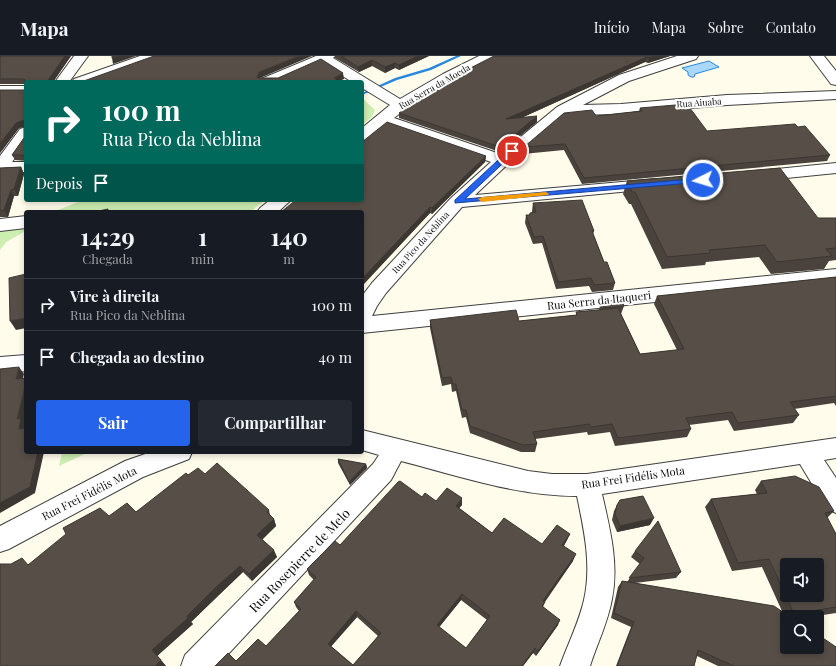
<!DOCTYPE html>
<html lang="pt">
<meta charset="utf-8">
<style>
:root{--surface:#171b24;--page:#242831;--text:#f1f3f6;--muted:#9ea1a6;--line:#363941;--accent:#2563eb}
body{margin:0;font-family:"Playfair Display",serif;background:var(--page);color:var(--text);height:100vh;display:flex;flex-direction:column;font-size:15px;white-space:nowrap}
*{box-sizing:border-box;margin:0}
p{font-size:13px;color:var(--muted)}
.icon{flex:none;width:22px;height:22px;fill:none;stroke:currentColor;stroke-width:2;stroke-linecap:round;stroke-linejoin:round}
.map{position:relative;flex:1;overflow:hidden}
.drawer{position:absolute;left:24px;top:154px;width:340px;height:244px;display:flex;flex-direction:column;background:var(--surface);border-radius:4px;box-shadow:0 2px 6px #0003}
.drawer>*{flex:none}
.hud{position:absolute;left:24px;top:24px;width:340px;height:122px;border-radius:4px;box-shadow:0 2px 6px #0003;background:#00695c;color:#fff;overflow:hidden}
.buttons{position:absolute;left:780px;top:502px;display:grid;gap:8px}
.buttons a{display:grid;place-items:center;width:44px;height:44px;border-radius:4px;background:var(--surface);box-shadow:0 2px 6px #0003;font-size:20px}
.pin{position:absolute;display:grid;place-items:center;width:34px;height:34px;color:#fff;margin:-17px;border:2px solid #fff;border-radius:50%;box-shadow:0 1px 4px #0007}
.me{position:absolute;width:44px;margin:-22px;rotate:265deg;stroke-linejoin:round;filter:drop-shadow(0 0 3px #0008)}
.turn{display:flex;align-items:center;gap:14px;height:84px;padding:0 12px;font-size:18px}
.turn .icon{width:52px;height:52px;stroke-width:2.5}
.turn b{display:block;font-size:28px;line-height:34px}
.then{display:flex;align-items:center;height:38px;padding:0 12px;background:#0003;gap:8px;font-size:15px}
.eta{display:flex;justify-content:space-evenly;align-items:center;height:68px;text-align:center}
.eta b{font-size:24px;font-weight:700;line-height:28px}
.primary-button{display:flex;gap:8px;margin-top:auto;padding:8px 12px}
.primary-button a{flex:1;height:46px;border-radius:4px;background:var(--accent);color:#fff;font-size:16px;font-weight:700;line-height:46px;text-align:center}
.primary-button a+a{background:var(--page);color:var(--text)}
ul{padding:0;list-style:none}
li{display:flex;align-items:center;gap:12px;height:52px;padding:0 12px;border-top:1px solid var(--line)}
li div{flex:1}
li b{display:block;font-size:15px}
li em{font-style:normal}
header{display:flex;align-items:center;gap:24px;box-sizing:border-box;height:56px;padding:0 20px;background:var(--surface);border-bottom:1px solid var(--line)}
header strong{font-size:19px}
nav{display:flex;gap:22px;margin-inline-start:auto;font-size:14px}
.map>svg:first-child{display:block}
.green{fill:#cceeb1}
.water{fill:#aad8fd;stroke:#2988db}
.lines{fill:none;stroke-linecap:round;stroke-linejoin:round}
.stream{fill:#2988db;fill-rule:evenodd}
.minor-casing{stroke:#3f3f3f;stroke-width:2}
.minor{fill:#fff;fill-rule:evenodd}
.wall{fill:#4a433d;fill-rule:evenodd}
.shaded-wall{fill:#3c3732}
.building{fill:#564e47;stroke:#3c3732;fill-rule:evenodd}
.route{fill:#2563eb;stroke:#184099}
.slow{fill:#f59e0b}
.labels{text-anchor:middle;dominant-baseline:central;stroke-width:4;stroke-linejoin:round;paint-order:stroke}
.far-street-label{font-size:9px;fill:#0c0c0c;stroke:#fff}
.street-label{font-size:11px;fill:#0c0c0c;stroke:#fff}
.near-street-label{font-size:13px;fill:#0c0c0c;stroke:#fff}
</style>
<header>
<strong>Mapa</strong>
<nav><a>Início</a><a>Mapa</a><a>Sobre</a><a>Contato</a></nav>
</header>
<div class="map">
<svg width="836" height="610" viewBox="0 0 836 610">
<rect width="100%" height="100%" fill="#fffceb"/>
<path class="green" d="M364,44L375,54L372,61L362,69V45Z
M83,144H265L250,156H121L119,155L53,156Z
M26,165V175L6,186L0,194V175C6,175 18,168 26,165Z
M62,396H89L59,410Z"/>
<path class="water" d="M709,5L719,11L695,18L694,21H691L688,19V16L682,12Z"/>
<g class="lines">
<path class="stream" d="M456,0H461L431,14L397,24L362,39V37L395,22L429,12Z"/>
<g class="minor-casing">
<path id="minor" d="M74,0H88L69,26H55Z
M140,0H160L158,3L93,26H72L74,23Z
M316,0H335L333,2L400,43L443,18L479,0H497L495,3C460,20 424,37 394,62L500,98L557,51L619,19L677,0H698L696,3L629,25L583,49L621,48L727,39L836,35V43L727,49L621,58L566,59L508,108L475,139L656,123L662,124L665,128L662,132L462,151L386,237L377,250L372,260L836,213V227L362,277V240L372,227L451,142L491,106L385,69L368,83L362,85V72L390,49L362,32V26H352L322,7L278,26H259L261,23Z
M810,0H824L836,15V29L831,28Z
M0,30H26V38H0Z
M26,71V87L12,106H26V116L0,117V100L20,73Z
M836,107V117L756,125L750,124L747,120L750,116L756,115Z
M270,144H291L278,156H257L260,152Z
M26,160V172L0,175V163Z
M26,299V315L0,319V301Z
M362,374L528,415L552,418H587L836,382V402L824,404L836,422V457L827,453L800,408L602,438C610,473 619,508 612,543C608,566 597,588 590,610H560C568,588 579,566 584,544C592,509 584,474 577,440C517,440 459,420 401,405L391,424L217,610H181L185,599L373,408L379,399L362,394Z
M151,396H192L189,403L143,421L9,493L0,496V470L125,405Z"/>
</g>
<use href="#minor" class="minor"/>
</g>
<path class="wall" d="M0,0H71L53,26H26V105L15,104L12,99L24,82V71L19,72L0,97V34H24L25,33V28H0Z
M335,0H429L399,14L395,12L385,17L372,10L359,16L335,2Z
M494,0H670L648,7L645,6L521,62L537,66L500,96L399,62V57Z
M640,52L707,75L798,71L830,99L827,105L582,128L564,94L523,98L524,91L596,60L639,55Z
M486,100L485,106L432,158L430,157L362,230V156Z
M21,111L24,118L18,140H14L8,161H0V112Z
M627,125L818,162H836V204L829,205L824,213L771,218L759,201L706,206L705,209L662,213L631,148H629L623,138Z
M533,147L594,175L593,178L604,206L615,227L613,234L592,236L589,230L556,233L542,187L533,188L525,167L526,159H529L530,157H532V155Z
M836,221V350L834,347L794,353L799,359L793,367L734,375L728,364L689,369L691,373L687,381L615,390L610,376L588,379L587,376L535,383L537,388L535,396H521L470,377L466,361L462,362L456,335L452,336L451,328L442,330L430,272V264L519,265L576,259V256L599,254L601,246L624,250L621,258L640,298L677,294L654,248L657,240Z
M338,403L366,408L367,412L350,429L338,407Z
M205,418L269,454L270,459L274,463L276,470L262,483L277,501L252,525L243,516L220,538L191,566L193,568L157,600L166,610H0L11,508H29L109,460L136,456L188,419Z
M761,425L834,455L827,462L836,478V557L810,561H787L836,610H718L697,600L694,610H616L631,571L611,562L618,531L622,525L627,526L640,508L631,501L635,495L681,516L676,522L635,527L782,555L762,511L732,515L705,451L711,443L757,438L755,434Z
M422,441L436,445L462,449L459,452L492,477L542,488L570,478L564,490L573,505L545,546L543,551L558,569L536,600L533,597L523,610H215L236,605L266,590L299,555L296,551L294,546L314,524L309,519L307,513L340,489ZM461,544L487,564L466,592L439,571ZM357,561L378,580L353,609L331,590Z
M617,449L650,469L617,476L612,464L614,455Z"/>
<path class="shaded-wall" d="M65,0H71L53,26H47Z
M119,0H136L113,8L112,2Z
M299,0H312L260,22L257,26V21L259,16Z
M418,0H429L399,14V9Z
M655,0H670L648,7L649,2Z
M647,1L645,6L506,69V63Z
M372,4V10L359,16L358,11Z
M395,7V12L385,17V11Z
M343,17L344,23L337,26L334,22Z
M537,60V66L500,96V91Z
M24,64L26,70L19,72L0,97V88L16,67Z
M486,100L485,106L432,158V152Z
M21,111L24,118L18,140L14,133Z
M11,134L14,140L8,161L4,154Z
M430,151V157L362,230V223Z
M26,262V272L16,274L10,265Z
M19,311L24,318L21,330L16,323Z
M26,327V354L24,365L26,368V371L24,380L19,373L17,363Z
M38,396H44L35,437L0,457V447Z
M366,408L367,412L350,429L349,426Z
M462,442V449L455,457L456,450Z
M654,462L650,469L617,476L620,470Z
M274,463L276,470L260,486L257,479Z
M570,478L567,484L560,495L562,489Z
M274,494L277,501L252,525L249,518Z
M576,498L573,505L541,550L543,545Z
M240,510L243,516L220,538L191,566L193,568L157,600L152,594L216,531Z
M462,538L461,544L437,574V569Z
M356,555L357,561L329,593L328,588Z
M560,564L558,569L536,600L538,595Z
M535,592L533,597L523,610H522Z
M161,604L166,610H155Z"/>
<path class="building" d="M0,0H65L47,26H26V98L25,102L23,99H12L24,82V64L16,67L0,88V34H24L25,33V25L24,23H0Z
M112,0H119L112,2Z
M154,0H299L259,16L257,21L258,22H278L321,3L343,17L334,22L341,26H81Z
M341,0H418L399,9L395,7L385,11L372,4L358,11Z
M494,0H655L649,2L647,1L506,63L537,60L500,91L399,57L447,24Z
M687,48L707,75L795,68L798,71L805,70L830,99L584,122L565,88L524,91L564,57L592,54L596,60L642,55L640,52Z
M387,66L486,100L432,152L430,151L362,223V156H281L296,144H362V86Z
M21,111L14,133L11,134L4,154L0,155V112Z
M780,112L818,162H836V192L826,193L832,200L777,206L765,189L709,194L710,197L667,201L635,136H632L627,125Z
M582,144L594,175H592L604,206H607L615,227L594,229L591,222L558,226L543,180L534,181L526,159H530V157L536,156L533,147Z
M108,153V156H94Z
M26,218V262L10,265L9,222Z
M836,221V340L790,346L799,359L738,367L732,356L686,362L691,373L618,382L612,368L591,371L589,368L533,376L537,388L523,389L470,370L466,354H462L456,328H453L451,321L442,322L430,264L516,254L519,265L577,259L576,256L618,252L640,298L684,293L657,240Z
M622,243L624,250L604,252L601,246Z
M19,311L16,323L26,322V327L17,363L21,362L19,373L26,372V396H38L30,431L0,447V313Z
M338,403L366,408L349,426Z
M217,407L269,454L267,456L274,463L257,479L274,494L249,518L240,510L216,531L187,560L188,562L152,594L161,604L155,610H0V508H11L22,502L28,509L66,478L63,472L100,452L109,460L127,447L136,456L186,417L188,419L198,412L205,418Z
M795,420L819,431L834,455L825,457L836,478V551L794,558L769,503L738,507L711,443L767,437L761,425ZM787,509H817V539H787Z
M400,425L422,441L425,437L436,445L447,432L462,442L456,450L492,477L504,462L542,488L557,469L570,478L562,489L576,498L543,545L545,546L542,550L560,564L538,595L535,592L522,610H215L228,597L236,605L258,583L266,590L301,553L294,546L316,521L307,513L335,485L340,489L398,426ZM462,538L490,560L466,592L437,569ZM356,555L381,577L353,609L328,588Z
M643,440L654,462L620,470L615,458L617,449L620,444Z
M658,465L681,516L629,522L644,502L635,495Z
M622,525L774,550L790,561H787V591H817V578L836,591V610H734L698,594L694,610H617L634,566L614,557Z"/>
<path class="route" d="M510,93L516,95L465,143L703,122L707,124L703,126L455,147V144Z"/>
<path class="slow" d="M546,136L549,138L548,139L482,146L478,143L482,141Z"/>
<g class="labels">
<g class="far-street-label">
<text transform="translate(434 30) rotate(-30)">Rua Serra da Moeda</text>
<text transform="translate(699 46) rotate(-4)">Rua Aiuaba</text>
<text transform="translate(420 186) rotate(-48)">Rua Pico da Neblina</text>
</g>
<g class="street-label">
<text transform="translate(599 244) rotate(-6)">Rua Serra da Itaqueri</text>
<text transform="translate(633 421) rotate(-8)">Rua Frei Fidélis Mota</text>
<text transform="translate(89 437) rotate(-27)">Rua Frei Fidélis Mota</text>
</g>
<g class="near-street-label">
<text transform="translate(299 504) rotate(-46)">Rua Rosepierre de Melo</text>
</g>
</g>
</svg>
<div class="buttons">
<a><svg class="icon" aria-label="sound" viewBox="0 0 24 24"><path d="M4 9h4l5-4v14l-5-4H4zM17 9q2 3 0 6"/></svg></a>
<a><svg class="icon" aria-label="search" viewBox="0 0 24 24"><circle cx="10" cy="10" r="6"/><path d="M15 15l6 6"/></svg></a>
</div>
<div class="pin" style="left:512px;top:95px;background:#d93025"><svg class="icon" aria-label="arrive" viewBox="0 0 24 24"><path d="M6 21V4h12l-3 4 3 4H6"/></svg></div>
<svg class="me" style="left:703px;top:124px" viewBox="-20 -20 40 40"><circle r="17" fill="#2563eb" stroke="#fff" stroke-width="3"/><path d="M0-11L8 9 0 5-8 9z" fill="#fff"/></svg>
<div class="hud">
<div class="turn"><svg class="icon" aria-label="right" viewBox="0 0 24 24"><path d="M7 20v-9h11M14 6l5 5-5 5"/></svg><div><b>100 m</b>Rua Pico da Neblina</div></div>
<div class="then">Depois<svg class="icon" aria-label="arrive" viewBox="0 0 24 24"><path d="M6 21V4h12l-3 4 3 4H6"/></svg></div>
</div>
<section class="drawer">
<div class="eta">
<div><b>14:29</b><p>Chegada</p></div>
<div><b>1</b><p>min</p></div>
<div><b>140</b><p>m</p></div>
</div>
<ul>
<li><svg class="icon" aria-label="right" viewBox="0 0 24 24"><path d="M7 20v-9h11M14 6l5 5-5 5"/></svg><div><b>Vire à direita</b><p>Rua Pico da Neblina</p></div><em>100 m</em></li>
<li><svg class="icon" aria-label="arrive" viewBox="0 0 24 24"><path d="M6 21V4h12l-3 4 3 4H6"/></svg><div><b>Chegada ao destino</b></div><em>40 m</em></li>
</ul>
<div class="primary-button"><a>Sair</a><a>Compartilhar</a></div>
</section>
</div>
